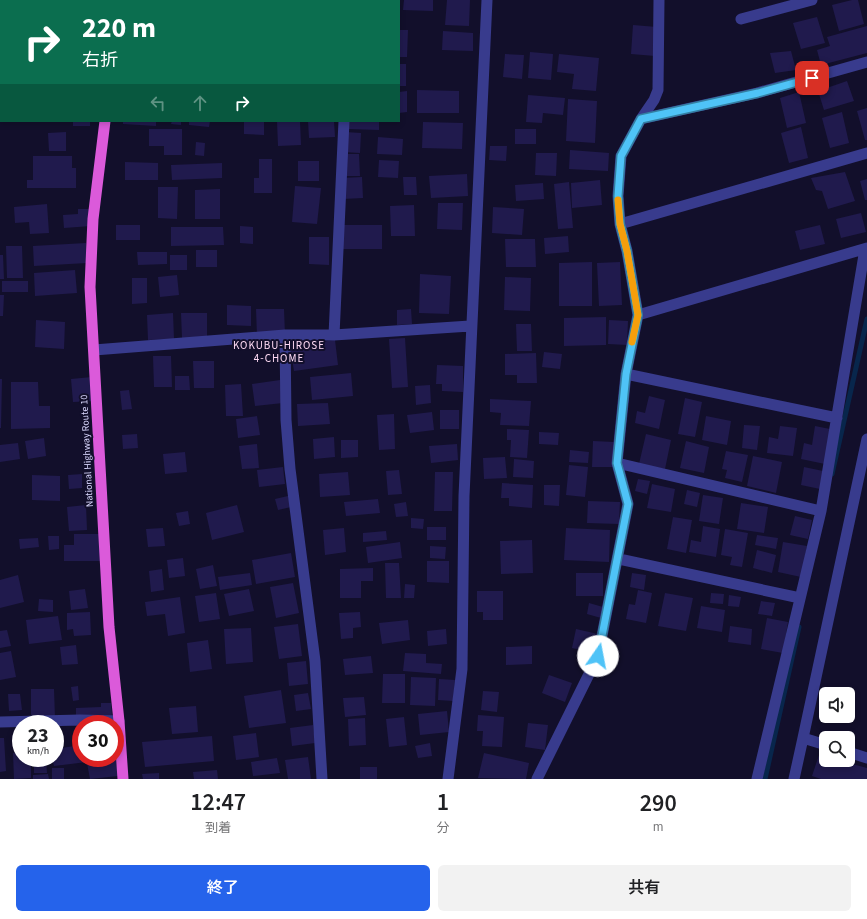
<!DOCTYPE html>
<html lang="ja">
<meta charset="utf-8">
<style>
:root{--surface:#fff;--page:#f2f2f2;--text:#202124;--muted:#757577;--accent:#2563eb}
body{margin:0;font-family:"Source Sans 3","Noto Sans JP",sans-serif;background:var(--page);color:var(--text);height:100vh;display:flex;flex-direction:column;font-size:15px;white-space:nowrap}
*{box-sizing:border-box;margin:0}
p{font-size:13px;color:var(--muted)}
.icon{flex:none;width:22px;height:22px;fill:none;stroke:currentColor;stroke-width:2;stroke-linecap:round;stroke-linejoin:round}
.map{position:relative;height:779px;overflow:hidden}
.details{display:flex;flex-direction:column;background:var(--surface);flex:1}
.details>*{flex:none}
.hud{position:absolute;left:0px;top:0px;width:400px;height:122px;box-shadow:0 2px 6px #0003;background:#0b6e4f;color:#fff;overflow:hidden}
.controls{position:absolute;left:819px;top:687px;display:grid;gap:8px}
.controls a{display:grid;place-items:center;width:36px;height:36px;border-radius:6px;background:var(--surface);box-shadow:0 2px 6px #0003;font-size:20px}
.speed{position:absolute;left:12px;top:715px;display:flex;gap:8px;font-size:20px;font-weight:700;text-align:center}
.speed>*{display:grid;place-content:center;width:52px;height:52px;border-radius:50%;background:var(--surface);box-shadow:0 2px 6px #0003;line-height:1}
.speed small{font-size:10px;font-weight:400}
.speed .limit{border:6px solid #d22;background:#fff;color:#111}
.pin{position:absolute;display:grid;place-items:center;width:34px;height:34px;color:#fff;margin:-17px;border-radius:8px;box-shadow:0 2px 6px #0006}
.me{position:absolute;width:44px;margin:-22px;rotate:12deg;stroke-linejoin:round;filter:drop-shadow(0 0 3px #0008)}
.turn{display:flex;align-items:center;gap:14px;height:84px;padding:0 16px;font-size:18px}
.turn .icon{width:52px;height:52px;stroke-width:2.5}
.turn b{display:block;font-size:28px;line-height:34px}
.lanes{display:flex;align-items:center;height:38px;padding:0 16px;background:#0003;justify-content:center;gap:20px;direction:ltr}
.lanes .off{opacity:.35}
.eta{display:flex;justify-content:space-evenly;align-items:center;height:68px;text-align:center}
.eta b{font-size:24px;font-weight:600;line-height:28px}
.primary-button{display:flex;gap:8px;margin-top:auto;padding:8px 16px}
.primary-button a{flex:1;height:46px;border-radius:6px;background:var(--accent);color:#fff;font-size:16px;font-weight:600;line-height:46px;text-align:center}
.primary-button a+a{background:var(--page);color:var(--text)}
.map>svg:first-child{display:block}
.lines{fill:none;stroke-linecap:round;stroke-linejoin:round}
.stream{stroke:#08264c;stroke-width:5}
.building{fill:#201a4d}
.minor{stroke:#383b8d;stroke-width:11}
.trunk{stroke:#db5ada;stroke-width:11}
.route-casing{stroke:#337fa1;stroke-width:10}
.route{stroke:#4fc3f7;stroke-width:7}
.slow{stroke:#f59e0b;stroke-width:7}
.labels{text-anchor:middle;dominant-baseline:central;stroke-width:4;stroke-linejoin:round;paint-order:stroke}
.street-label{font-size:10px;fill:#dbd9ff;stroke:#120f2b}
.neighbourhood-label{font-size:11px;letter-spacing:1px;fill:#ffdbf5;stroke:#120f2b}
</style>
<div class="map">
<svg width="867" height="779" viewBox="0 0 867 779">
<rect width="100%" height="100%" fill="#120f2b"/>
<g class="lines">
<path class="stream" d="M8,1V0
M0,21L1,19
M832,474L867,319
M765,779L799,627"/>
</g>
<path class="building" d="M404,0H433V11L403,10Z
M447,0H470L469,26L445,25Z
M852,0H858L864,24L839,31L832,5Z
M817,17L825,43L801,49L793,23Z
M633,25L657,27L655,56L631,54Z
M867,26V53L821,65L817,50L830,46L827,37Z
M399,30H408L407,57H399Z
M443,31L473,33V51L442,50Z
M791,51L796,70L775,73L770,53Z
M530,52L553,54L551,80L528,78Z
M505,54L524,55L522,79L503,77Z
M559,54L599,58L596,91L572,89L574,74L557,72Z
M399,64H406V86H399Z
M847,81L854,101L824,110L818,91Z
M417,90L459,91V113H417Z
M407,91V112L399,113V92Z
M799,92L806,123L787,128L780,98Z
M528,95L565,98L563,115L543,113L542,123L526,122Z
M568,99L597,101L595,143L566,141Z
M867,108V140H865L857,111Z
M842,112L849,143L830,148L822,118Z
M73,121H90V126H73Z
M123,121H156V126L123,124Z
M172,121H181V125L171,124Z
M189,121H210L209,127L189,125Z
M244,121H264V135L244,134Z
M277,121H300L301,145L278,146Z
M308,121H334L335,137L309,138Z
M348,121H379V130L348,129Z
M423,122L463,123L462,149L422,148Z
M801,127L808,158L789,163L781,133Z
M149,129H182V155H164V146H149Z
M515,129H536V144H515Z
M66,132V151H49L48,133Z
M345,132L361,133L360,153L344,152Z
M378,137L403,139L402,155L377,154Z
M196,142L205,143L204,156L195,155Z
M490,146H507L506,161L489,160Z
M570,150L609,153L608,171L569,169Z
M536,153H557L556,176L535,175Z
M344,154H359L360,176H344Z
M33,156H72V168H76V188H27V180H33Z
M259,159H272V193H254V178H259Z
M379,160L399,161L398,178L378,177Z
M298,161H319V181H298Z
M125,162L158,163V180H125Z
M222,163V178L172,180L171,165Z
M845,172L855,201L828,209L822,191L816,190L811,178Z
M467,174L468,196L431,198L429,176Z
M362,177L363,198L343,199L342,178Z
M403,177H416L417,195H404Z
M867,179V200H865L860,181Z
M600,180L602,205L572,208L571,183Z
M569,182L573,228L558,229L554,184Z
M543,183L544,199L516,201L515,185Z
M295,186L321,188L317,224L292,222Z
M158,187H178L177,219L158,218Z
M220,189V219H195V190Z
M438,203H463L462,230L437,229Z
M47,204L49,233L30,234L29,222L15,223L14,207Z
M414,205L415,236H391L390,206Z
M493,207L524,209L522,235L492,233Z
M78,209H90L91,226L64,228L63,215L78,214Z
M861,213L866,232L841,238L836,219Z
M116,225H140V240H116Z
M343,225H382V249H343Z
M820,225L825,244L800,250L795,231Z
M240,226L253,227V244L240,243Z
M171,227H223L224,245L171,246Z
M568,236L569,252L545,254L544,238Z
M309,237H329V265L309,264Z
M505,239H535L536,267H506Z
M86,243L87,263L34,266L33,246Z
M6,246H22L23,278H7Z
M196,250H217V267H196Z
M137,252H167V264L138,265Z
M0,255H3L4,279H0Z
M170,255H187V270H170Z
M592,262V306H559V263Z
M620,262L622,305L599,306L597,263Z
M75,270L77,293L35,296L34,273Z
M420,274L451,276L449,314L419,313Z
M177,275L179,295L160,297L158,277Z
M505,277L531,278L530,311L504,310Z
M132,278H147V303L132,304Z
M2,281H28V292H2Z
M0,295H4L3,316H0Z
M227,305L251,306V326L227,325Z
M256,309H284L285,335L257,336Z
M411,309L412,324L397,325V310Z
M173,313L174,339L148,340L147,315Z
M181,313H207V338H182Z
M606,317V345L564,346V318Z
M36,320L65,322L64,349L35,347Z
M609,320L628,321L627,345L608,344Z
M516,324H531L532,351H517Z
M405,338L408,387L392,388L389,339Z
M335,340L338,365L294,371L290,346Z
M544,352L562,354L560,369L542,367Z
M536,353L537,383H517V375H505V354Z
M153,356H171L172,387H154Z
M193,361H214V388H194Z
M437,365L463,366V392L442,391V384H436Z
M351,373L353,396L312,400L310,377Z
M175,376H189L190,390H175Z
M92,377L94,401L73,402L71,379Z
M0,379H2L1,428H0Z
M280,380L283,403L255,406L252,384Z
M11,382H38L39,406H50V428L11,429Z
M241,384L243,416H226L225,385Z
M430,385L431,403L416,405L415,386Z
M129,390L132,409L122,410L120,391Z
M649,396L665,400L659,429L635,423L637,411L645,413Z
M685,398L702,402L695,437L678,434Z
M490,399L531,401L529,426L500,425L501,413L490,412Z
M328,403L330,424L298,426L297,404Z
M440,410H459V429H440Z
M432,412L434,430L410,433L407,415Z
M394,414L395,449L379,450L377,415Z
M257,416L260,435L238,438L236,419Z
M706,416L731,421L727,445L702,440Z
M744,425L760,426L757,450L742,448Z
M780,426L797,428L793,456L767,453L769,437L778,439Z
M815,426L830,429L825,464L801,459L804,443L812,445Z
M507,429L529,430L527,458L510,457L511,440H507Z
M539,432L559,433L558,445L539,444Z
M137,434L138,448L123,449L122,435Z
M646,434L671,440L665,469L639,464Z
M334,437L335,457L314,459L313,439Z
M44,438L46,456L28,459L25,441Z
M341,440H358V457L341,458Z
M593,441L614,442L613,467H592Z
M686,441L709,447L704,473L680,468Z
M18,443L20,459L0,462V445Z
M257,444L259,468L242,469L239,446Z
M457,444L458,460L431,463L429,446Z
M570,450L589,452L588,463L569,462Z
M726,451L748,455L742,482L725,478L727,470L722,469Z
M185,452L187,472L165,474L163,454Z
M753,456L782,462L776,493L747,486Z
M505,457L507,478L484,479L483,458Z
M514,459L534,461L533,478L513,477Z
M569,465L588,467L585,497L566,495Z
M283,467L285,484L259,487L257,470Z
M804,467L823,471L820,489L801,485Z
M399,470L402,494L388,495L386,471Z
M348,472L350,495L320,497L319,474Z
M435,472H453L452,511H434Z
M82,474V488L69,489L68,475Z
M32,475L60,476V501L32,500Z
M638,479L650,481L647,494L635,491Z
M502,483L533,485L532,508L509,506V498H501Z
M652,484L675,489L671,512L647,508Z
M544,485H560L559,506L544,505Z
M687,490L700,493L697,507L684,504Z
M703,495L723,498L719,524L699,521Z
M288,496L291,507L278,510L275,499Z
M378,499L380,513L346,516L344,502Z
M588,501L620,502L619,524L587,523Z
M406,502L408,516L396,517L394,504Z
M741,503L768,507L764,533L737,529Z
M86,505L87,530L69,531L67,507Z
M237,505L244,532L212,540L206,513Z
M188,511L190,524L179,526L176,513Z
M795,516L812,520L808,539L790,535Z
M673,517L692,520L686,553L667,549Z
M411,518L424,519L423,529L411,528Z
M703,526L720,529L716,557L689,552L691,540L701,542Z
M427,527H446V540H427Z
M163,528L165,546L148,547L146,529Z
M344,528L346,552L325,555L323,530Z
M566,528L610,530L609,562L564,560Z
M725,529L748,533L742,567L730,565L732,557L721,555Z
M386,531L387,540L363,542V533Z
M74,534H100V561H64V545H74Z
M757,535L778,538L776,549L755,545Z
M48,536H59V549L49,550Z
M38,538L39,547L20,549L19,539Z
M532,540L533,573L501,574L500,541Z
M400,542L402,558L368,563L366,547Z
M783,542L807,546L801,577L778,572Z
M430,546L446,547L445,559L430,558Z
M757,550L776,555L772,573L753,568Z
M291,553L295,577L256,584L252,560Z
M183,558L185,576L169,578L167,560Z
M427,561H449V583L427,582Z
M385,563H399L401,598H386Z
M213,565L217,586L200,589L196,569Z
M373,568V581H361V598H340V569Z
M162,569L164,590L151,592L149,571Z
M250,573L252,585L220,590L218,577Z
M576,573H603V596H576Z
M632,573L646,575L644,590L630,587Z
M18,575L24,602L0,608V580Z
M293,583L299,613L276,618L270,587Z
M405,584L415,585L414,598H404Z
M85,589L88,608L71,610L69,591Z
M249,589L254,611L229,616L224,594Z
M638,590L652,593L646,623L626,619L629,604L635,605Z
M477,591H503V620H483V612H477Z
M216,593L220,619L199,622L195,596Z
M665,593L693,598L686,631L658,626Z
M711,593L724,594L723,604L710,603Z
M729,595L741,597L739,607L728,606Z
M180,597L185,633L168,636L165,614L147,616L145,602Z
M39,599L53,600V612L38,611Z
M761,601L775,603L772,616L758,614Z
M589,603L603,607L601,618L587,614Z
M701,606L725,610L722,632L697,628Z
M90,612L91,635L74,636L73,629L67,630V613Z
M360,612L361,627L353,628V638L341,639L339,613Z
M58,616L62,640L29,644L26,620Z
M767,618L788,622L783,653L761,649Z
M408,620L410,640L382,644L379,623Z
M298,624L302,656L279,659L274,627Z
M730,626L752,629L751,645L728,642Z
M251,628L253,662L226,664L224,629Z
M446,629L447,644L428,646L427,631Z
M576,629L598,634L595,653L572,648Z
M7,630L11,646L0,648V631Z
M208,640L212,669L190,672L187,643Z
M76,645L78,664L62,665L60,647Z
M532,646V664L506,665V647Z
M11,651L16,677L0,680V653Z
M405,653L426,654V663L442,664L441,674L403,671Z
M371,656L373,673L345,675L343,659Z
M306,661L308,684L289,686L287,663Z
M383,674H405V703H382Z
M549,675L572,683L565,702L542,693Z
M411,677L436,678L435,706L410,705Z
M439,679L455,680L453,701L438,700Z
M78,686L79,700L73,701L71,687Z
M31,689H54L55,718H37V715H31Z
M281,690L286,723L249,728L244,696Z
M483,691L499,692L497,712L481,710Z
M308,693L311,709L296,711L294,695Z
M8,694H20L22,710L9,711Z
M364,697L366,715L345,717L343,698Z
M101,703H111L112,716L76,717V708L101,707Z
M196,706L198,732L172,734L169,708Z
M447,711L449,732L420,735L418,714Z
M478,715L504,717L502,747L482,746L483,731H477Z
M404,717L407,745L389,747L386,719Z
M365,718L366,745L349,746L348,719Z
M528,723L548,725L545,750L525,747Z
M313,725L315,743L292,746L290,728Z
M256,733L259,757L236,760L233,736Z
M212,736L214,761L145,767L142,742Z
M0,738H4L6,771L0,772Z
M430,743L432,756L418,758L415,746Z
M81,745V758H87V762L54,766L52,758H55V749Z
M13,753H21V758H31V778L14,779Z
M484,753L529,763L526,779L478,778Z
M819,755L826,757V760H837L867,768V779H821L812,776Z
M308,757L311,779H288L285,760Z
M34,758H46L47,773H34Z
M277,758L280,773L253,776L251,762Z
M116,759L118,776L90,779L87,763Z
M360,767H377V779H360Z
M52,768H64V779H52Z
M217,770L218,779H194L193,772Z
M159,773V779H143L142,774Z
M48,774L49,779H33V775Z"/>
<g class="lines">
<path class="minor" d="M19,1V0
M349,1V0
M741,19L812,0
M0,51L1,48
M641,119L757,93L867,62
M620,224L867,153
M638,315L867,248
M285,335L286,420L290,469L315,661L322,779
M334,335L344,121
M94,350L285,335H334L470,326
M626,374L837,418
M617,463L821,511
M619,559L800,598
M0,722L80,720L119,721
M803,738L867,439
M848,752L867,758
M448,779L462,669L464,496L487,0
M537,779L598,656L628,504L617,463L626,374L638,315L627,251L620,224L618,196L621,156L641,119L654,100L658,90L659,0
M757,779L821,511L865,249
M794,779L803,738L826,745"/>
<path class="trunk" d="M129,1V0
M105,121L93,219L90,287L109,627L119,721L123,779"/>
</g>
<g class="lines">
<g class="route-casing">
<path id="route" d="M598,656L628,504L617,463L626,374L638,315L627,251L620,224L618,196L621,156L641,119L758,93L812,78"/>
</g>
<use href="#route" class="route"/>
<path class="slow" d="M618,200L620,224L627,251L638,315L632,342"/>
</g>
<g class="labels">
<g class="street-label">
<text transform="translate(87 451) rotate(-93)">National Highway Route 10</text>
</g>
<g class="neighbourhood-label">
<text x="279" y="345">KOKUBU-HIROSE<tspan x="279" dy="13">4-CHOME</tspan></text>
</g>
</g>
</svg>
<div class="controls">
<a><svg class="icon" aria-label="sound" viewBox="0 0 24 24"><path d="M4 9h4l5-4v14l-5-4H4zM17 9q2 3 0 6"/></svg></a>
<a><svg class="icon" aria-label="search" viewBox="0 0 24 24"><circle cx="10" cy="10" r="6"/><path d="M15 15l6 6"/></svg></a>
</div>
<div class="speed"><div>23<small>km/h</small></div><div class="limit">30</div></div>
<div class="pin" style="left:812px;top:78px;background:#d93025"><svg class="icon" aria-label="arrive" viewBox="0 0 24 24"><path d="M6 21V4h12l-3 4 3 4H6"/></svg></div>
<svg class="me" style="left:598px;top:656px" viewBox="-20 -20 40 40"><circle r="19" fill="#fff"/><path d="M0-13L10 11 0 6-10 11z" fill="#4fc3f7"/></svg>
<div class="hud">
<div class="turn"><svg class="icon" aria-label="right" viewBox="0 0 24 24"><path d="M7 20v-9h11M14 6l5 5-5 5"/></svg><div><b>220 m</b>右折</div></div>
<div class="lanes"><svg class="icon off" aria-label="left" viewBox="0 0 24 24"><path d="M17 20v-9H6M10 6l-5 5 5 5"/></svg><svg class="icon off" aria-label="ahead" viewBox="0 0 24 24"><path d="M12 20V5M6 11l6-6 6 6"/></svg><svg class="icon" aria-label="right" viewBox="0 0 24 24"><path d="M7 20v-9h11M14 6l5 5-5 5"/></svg></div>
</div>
</div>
<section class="details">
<div class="eta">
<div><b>12:47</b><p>到着</p></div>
<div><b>1</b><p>分</p></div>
<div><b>290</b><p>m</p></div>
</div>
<div class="primary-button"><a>終了</a><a>共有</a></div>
</section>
